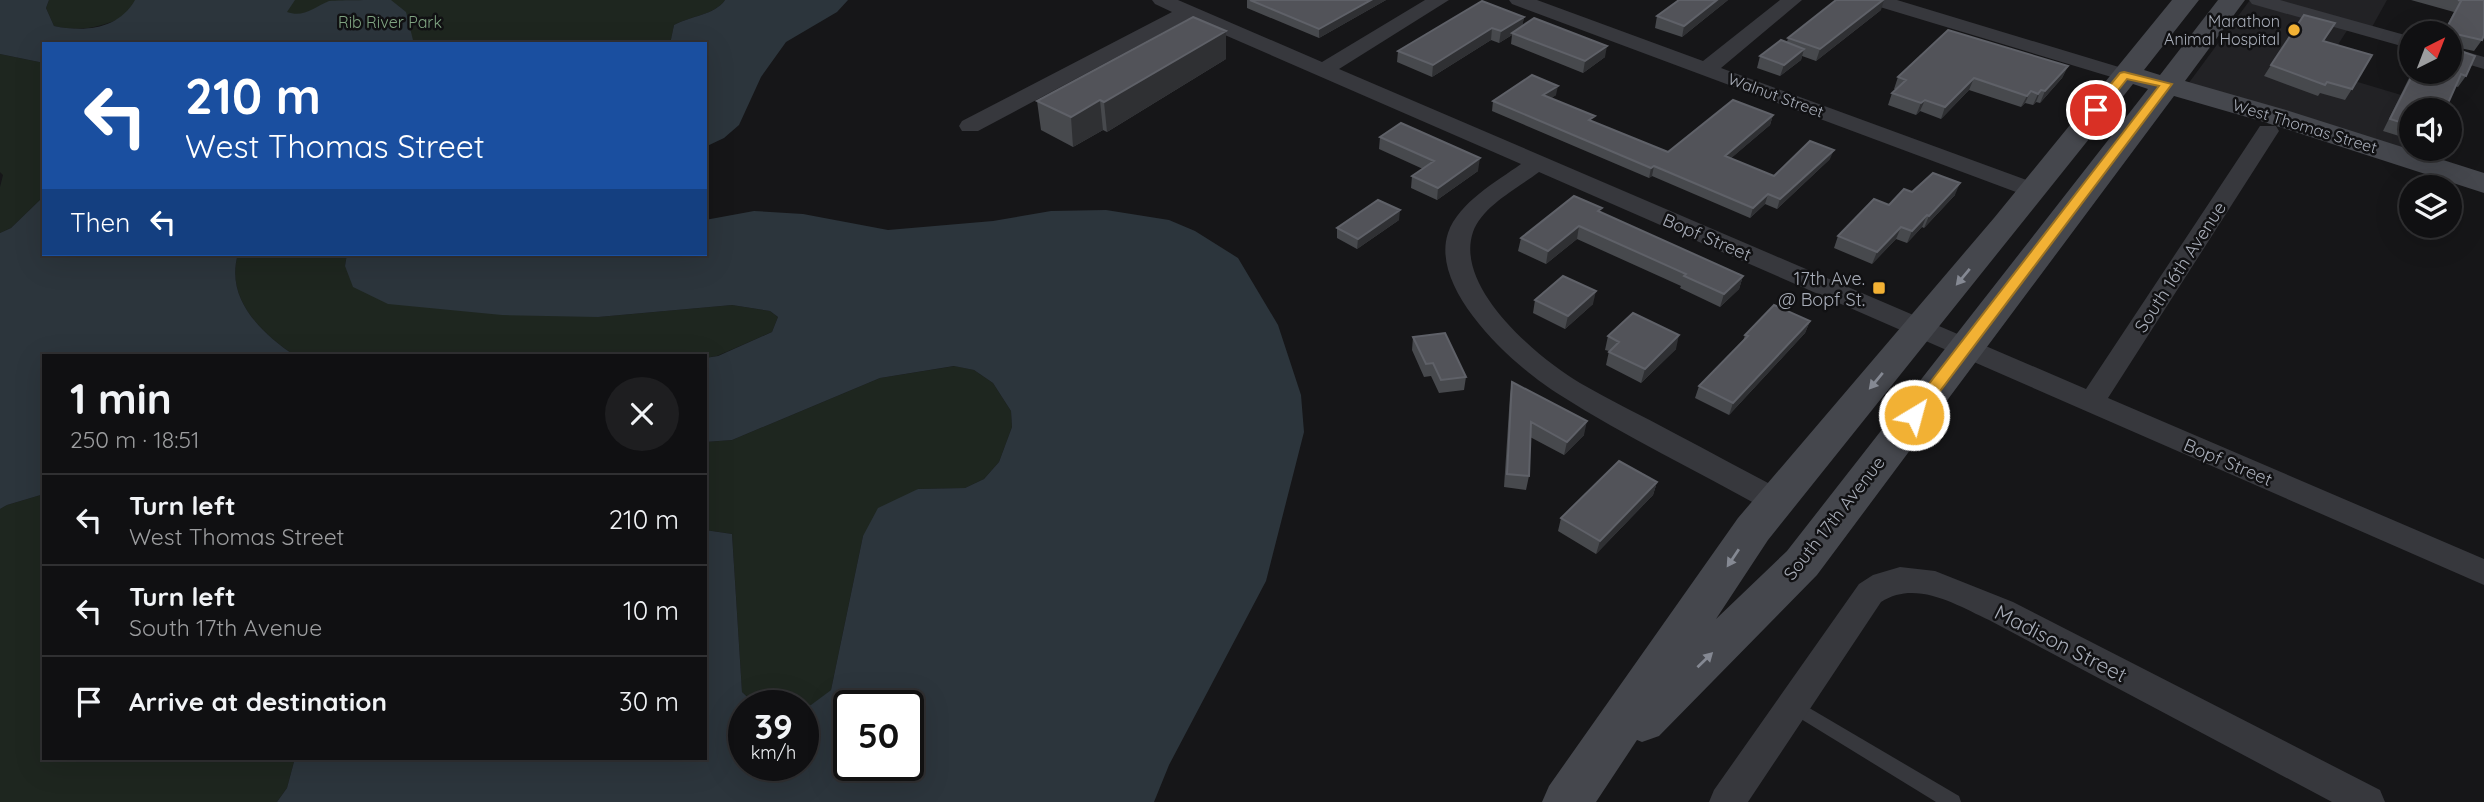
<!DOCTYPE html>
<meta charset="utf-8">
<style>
:root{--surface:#101012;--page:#1e1e20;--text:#f1f3f6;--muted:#9c9d9f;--line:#303032}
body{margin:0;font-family:Quicksand,sans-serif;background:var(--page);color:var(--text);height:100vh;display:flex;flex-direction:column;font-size:26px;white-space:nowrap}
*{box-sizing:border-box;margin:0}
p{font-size:23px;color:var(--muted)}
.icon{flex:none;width:38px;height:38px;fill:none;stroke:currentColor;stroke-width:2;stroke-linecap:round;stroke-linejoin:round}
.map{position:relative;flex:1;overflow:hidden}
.details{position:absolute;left:42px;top:354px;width:665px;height:406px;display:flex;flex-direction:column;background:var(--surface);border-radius:0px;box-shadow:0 7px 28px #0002,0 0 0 2px var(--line)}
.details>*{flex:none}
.hud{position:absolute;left:42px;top:42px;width:665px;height:214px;border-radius:0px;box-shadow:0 7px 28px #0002,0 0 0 2px var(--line);background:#1a4fa0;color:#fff;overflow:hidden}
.needle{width:46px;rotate:42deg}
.controls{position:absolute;left:2399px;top:21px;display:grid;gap:14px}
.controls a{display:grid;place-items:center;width:63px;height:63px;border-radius:50%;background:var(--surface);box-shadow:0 7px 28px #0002,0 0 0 2px var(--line);font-size:35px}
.speed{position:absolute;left:728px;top:690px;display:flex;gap:14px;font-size:35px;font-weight:700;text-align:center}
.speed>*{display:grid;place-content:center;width:91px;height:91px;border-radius:50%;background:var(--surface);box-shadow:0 7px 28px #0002,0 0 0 2px var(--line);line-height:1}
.speed small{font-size:18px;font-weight:400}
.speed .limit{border:4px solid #111;border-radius:10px;background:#fff;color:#111}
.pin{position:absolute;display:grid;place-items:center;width:60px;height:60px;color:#fff;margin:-30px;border:4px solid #fff;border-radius:50%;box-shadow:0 2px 7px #0007}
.me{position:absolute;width:77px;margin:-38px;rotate:37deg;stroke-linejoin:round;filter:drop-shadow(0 0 5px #0008)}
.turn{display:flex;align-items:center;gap:24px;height:147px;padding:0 28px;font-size:32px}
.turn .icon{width:91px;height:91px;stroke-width:2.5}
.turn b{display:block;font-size:49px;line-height:60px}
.then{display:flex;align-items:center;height:66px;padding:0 28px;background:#0003;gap:14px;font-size:26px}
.round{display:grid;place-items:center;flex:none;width:74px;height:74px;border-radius:37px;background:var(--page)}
.head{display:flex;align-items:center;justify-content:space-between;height:119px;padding:0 28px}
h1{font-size:42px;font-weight:800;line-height:52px}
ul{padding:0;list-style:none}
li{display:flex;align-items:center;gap:21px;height:91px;padding:0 28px;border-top:2px solid var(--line)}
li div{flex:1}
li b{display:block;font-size:26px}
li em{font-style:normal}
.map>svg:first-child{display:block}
.built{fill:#222225}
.green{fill:#1e261f}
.water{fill:#2c353c;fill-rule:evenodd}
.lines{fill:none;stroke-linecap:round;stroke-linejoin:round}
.service{fill:#37383d;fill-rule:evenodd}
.minor{fill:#37383d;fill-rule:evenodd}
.secondary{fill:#45474d;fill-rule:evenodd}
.wall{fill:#47494d}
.shaded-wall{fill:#2f3033}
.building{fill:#525359;stroke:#5f6168;stroke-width:2}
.oneway{fill:#858993}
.route{fill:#f2b134;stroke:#9d7322;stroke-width:2}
.poi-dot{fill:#f2b134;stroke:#111113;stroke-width:2.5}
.labels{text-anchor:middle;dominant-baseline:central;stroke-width:5;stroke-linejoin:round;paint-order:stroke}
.far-poi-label{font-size:16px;fill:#a8adb8;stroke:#111113;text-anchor:end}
.far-park-label{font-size:16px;fill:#7fa381;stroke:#111113}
.far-street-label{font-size:16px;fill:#a8adb8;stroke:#111113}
.street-label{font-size:18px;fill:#a8adb8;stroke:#111113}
.poi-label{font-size:18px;fill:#a8adb8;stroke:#111113;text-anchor:end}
.near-street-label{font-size:21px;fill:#a8adb8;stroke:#111113}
</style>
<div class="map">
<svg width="2484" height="802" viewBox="0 0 2484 802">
<rect width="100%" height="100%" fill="#161618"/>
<path class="built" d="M2250,0H2387L2372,27L2348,29L2321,71L2458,112L2450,129V110H2412V149H2442L2436,159L2188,84Z"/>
<path class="green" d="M49,0H725C715,15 690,16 674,25L670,44H140L117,20C93,29 78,31 54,26L46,8Z
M0,54L44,63V196L11,228L0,233V187L3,175L0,172Z
M238,254H347L345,266L598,317L732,305L770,311L778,317L772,332L717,356L705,358V355H294C260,332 225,298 238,254Z
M955,366L974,370L993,383L1011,411L1012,427L999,462L984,479L965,488L918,489L863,536L831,690L811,706L756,705L742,692L732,534L705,530V442L732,440L880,378Z
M44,494V758H295L287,788L277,802H0V509L7,505Z"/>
<path class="water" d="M0,0H49L46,8L54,26C84,32 118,30 135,0H295L287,12C304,18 314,7 329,1C342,0 375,0 391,0L406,12L414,44H44V63L0,54Z
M725,0H848L837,12L786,42L761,77L739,125L724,138L705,147V44H670L674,25C690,16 715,15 725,0Z
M44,196V254H238C225,298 260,332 294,355H44V494L7,505L0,509V233L11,228Z
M1106,210L1169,220L1195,231L1238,258L1278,325L1301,395L1304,432L1266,581L1169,765L1154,802H277L287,788L295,758H705V530L732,534L742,692L756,705H744V765H803V707L811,705L831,690L863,536L878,508L918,489L965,488L984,479L999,462L1012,427L1011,411L993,383L974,370L954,366L880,378L732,440L705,442V358L718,356L772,332L778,317L770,311L732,305L598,317L502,315L388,304L353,287L345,266L347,254H705V220L754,211L803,214L888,230L993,221L1051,211ZM908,705V765H849V705Z"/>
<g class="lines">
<path class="service" d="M1794,699L1959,796L1961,802H1936L1788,711L1785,706L1788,701Z"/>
<path class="minor" d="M1152,0H1178L1322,62L1425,0H1449L1339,69L2086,389L2260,126H2276L2279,131L2108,398L2484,559V585L1539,172C1518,188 1482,206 1473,232C1454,288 1538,358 1580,383C1611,401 1643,416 1674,433C1712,453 1749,473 1787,493L1791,501L1787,509L1776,512L1765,509C1697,471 1626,437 1560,395C1516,368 1429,291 1448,233C1459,202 1496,182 1521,164L1188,19L978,131H962L959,126L962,121L1172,12L1155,4Z
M1509,0H1537L1703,61L1780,0H1802L1721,68L2040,185L2044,190L2040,195H2024L1512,4Z
M1867,0H1897L2132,71L2135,75L2132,79H2118L1870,4Z
M2249,0H2280L2412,37V49L2252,4Z
M2450,47L2484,57V69L2450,59Z
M1900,567L1935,571L2013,602L2380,790L2385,802H2332L1989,620C1957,605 1916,579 1881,602L1748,802H1709L1714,790L1859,584L1873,575Z"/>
<path class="secondary" d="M2172,0H2199L2144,70L2160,75L2218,0H2245L2185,81L2286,110L2484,173V193L2264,122L2174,96L1817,575L1659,736L1642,742L1637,740L1596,802H1542L1549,786L1738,518L1994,218ZM2133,84L2148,89L1787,551L1716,619L1768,540Z"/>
</g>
<path class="wall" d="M1247,0H1386L1319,38L1247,8Z
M1679,0H1728L1682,37L1655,28L1657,16Z
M2411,0H2484L2482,40L2474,51L2455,47V49L2466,76L2458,87L2455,86L2412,110V140L2383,131L2412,72H2450V33H2443L2454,12Z
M1881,10L1816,61L1802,56L1801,60L1780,76L1757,68L1760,56L1787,42L1788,38Z
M1524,17L1522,26L1605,57L1583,73L1511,44L1512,35L1499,43L1491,40L1432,77L1397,62L1398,51Z
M2323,41L2352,89L2345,100L2320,93L2318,96L2264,76L2271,65Z
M1226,59L1107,132L1103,130L1073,147L1041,130L1037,101Z
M2068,66L2062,78L2040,103L2036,102L2033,105L2025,103L2021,107L1969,90L1941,119L1920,111L1916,115L1888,105L1892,93L1896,90L1894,89L1898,77Z
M1556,95L1551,98L1593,122L1668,152L1773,115L1770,125L1731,158L1774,176L1830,159L1777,209L1765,204L1750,218L1652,176L1649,178L1492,111L1493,101Z
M1380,137L1478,171L1437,200L1411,188L1412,176L1423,169L1379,149Z
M1912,192L1955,195L1924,228L1922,227L1907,243L1896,239L1872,264L1834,248L1838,236Z
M1601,213L1743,276L1739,289L1720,307L1680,288L1681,286L1577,239L1546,264L1518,251L1521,238Z
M1399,220L1357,249L1337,238V228Z
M1535,300L1593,304L1565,329L1533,313Z
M1810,321L1805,333L1729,415L1695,398L1699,386L1743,341L1745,335Z
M1608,336L1676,349L1641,383L1606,365L1609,351L1605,350Z
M1413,337L1466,377L1464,390L1439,393L1431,376L1424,377L1412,350Z
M1512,382L1584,435L1564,455L1530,437L1529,476L1526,490L1504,487L1510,395Z
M1657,482L1653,495L1596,554L1558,531L1561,518Z"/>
<path class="shaded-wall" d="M1371,0H1386L1319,38V29Z
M1717,0H1728L1682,37L1684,26Z
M1883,0H1884L1881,10L1816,61L1820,49Z
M1524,17L1522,28L1512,33V35L1499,43L1501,31Z
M1492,28L1491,40L1432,77L1433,65Z
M1226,31V59L1107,132L1104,102Z
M1607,46L1605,57L1583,73L1585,61Z
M1804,49L1801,60L1780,76L1784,65Z
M2068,66L2062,78L2040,103L2045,91Z
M1974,78L1969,90L1941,119L1945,107Z
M1558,86L1556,95L1542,105L1543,95Z
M2041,90L2036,102L2033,105L2038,94Z
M2031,91L2025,103L2021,107L2027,96Z
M1100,100L1103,130L1073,147L1071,117Z
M1925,100L1920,111L1916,115L1921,103Z
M1773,115L1770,125L1722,166L1725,156Z
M1834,150L1830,159L1777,209L1780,199Z
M1480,158L1478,171L1437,200L1438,188Z
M1654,166L1652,176L1649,178L1651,168Z
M1960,183L1955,195L1924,228L1929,216Z
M1768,194L1765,204L1750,218L1753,208Z
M1400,210L1399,220L1357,249L1358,239Z
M1927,215L1922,227L1907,243L1912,231Z
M1579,226L1577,239L1546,264L1548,251Z
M1901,227L1896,239L1872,264L1877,252Z
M1743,276L1739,289L1720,307L1724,294Z
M1596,291L1593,304L1565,329L1568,316Z
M1810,321L1805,333L1729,415L1733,403Z
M1679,335L1676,349L1641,383L1645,369Z
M1587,421L1584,435L1564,455L1567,442Z
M1657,482L1653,495L1596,554L1600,541Z"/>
<path class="building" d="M1250,0H1371L1319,29Z
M1679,0H1717L1684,26L1657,16Z
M1836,0H1883L1820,49L1788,38Z
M2458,0H2484V35L2482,40L2456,34L2455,49L2475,56L2466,76L2461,74L2445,110H2412V126L2390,119L2414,72H2450V33H2444L2461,1Z
M1482,1L1524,17L1501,31L1492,28L1433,65L1398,51Z
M2304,15L2335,23L2323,41L2372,55L2352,89L2327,82L2325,85L2271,65Z
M1193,17L1226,31L1104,102L1100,100L1071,117L1037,101Z
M1534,18L1607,46L1585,61L1512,33Z
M1948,30L2068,66L2045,91L2041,90L2038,94L2031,91L2027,96L1974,78L1945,107L1925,100L1921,103L1892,93L1906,80L1898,77Z
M1781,40L1804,49L1784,65L1760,56Z
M1532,75L1558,86L1543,95L1595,116L1589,120L1668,152L1733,100L1773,115L1725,156L1774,176L1810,141L1834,150L1780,199L1768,194L1753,208L1654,166L1651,168L1493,101Z
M1401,123L1480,158L1438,188L1412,176L1434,161L1380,137Z
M1933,173L1960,183L1929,216L1927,215L1912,231L1901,227L1877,252L1838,236L1874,199L1889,205L1904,189L1912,192Z
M1574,196L1602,208L1598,211L1743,276L1724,294L1684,276L1686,274L1579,226L1548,251L1521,238Z
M1378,200L1400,210L1358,239L1337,228Z
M1563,276L1596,291L1568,316L1535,300Z
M1774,305L1810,321L1733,403L1699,386L1748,336L1745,335Z
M1633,313L1679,335L1645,369L1609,352L1619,342L1608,336Z
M1445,333L1466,377L1441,380L1433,363L1426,364L1413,337Z
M1512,382L1587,421L1567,442L1531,422L1529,476L1507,474Z
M1619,461L1657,482L1600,541L1561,518Z"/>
<defs><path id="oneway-solid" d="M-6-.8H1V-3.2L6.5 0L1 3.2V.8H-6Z" transform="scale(1.75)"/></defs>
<g class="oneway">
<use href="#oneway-solid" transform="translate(1963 277) rotate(130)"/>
<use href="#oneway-solid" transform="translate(1876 381) rotate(130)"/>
<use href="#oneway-solid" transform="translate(1733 558) rotate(124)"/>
<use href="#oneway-solid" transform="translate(1705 660) rotate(-44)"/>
</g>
<path class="route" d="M2124,72L2172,84L1919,419H1908L1906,415L1908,411L2159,86L2127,79L2100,113H2091V108L2120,73Z"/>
<g class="poi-dot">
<circle cx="2294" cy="30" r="7"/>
<rect x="1872" y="281" width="14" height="14" rx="3.5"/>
</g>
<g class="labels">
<g class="far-poi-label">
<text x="2280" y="21">Marathon<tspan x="2280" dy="18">Animal Hospital</tspan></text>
</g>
<g class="far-park-label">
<text x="390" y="22">Rib River Park</text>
</g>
<g class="far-street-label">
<text transform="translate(1776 95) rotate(20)">Walnut Street</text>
<text transform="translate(2305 126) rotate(17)">West Thomas Street</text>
</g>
<g class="street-label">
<text transform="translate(1707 237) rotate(23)">Bopf Street</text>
<text transform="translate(2180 267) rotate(-57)">South 16th Avenue</text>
<text transform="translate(2228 462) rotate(23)">Bopf Street</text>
<text transform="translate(1834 518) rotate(-52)">South 17th Avenue</text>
</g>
<g class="poi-label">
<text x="1865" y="278">17th Ave.<tspan x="1865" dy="21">@ Bopf St.</tspan></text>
</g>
<g class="near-street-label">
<text transform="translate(2061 643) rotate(27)">Madison Street</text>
</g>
</g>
</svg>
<div class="controls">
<a><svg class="needle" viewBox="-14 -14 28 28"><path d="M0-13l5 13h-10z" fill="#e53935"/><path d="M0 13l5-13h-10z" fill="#9c9d9f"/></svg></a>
<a><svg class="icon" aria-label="sound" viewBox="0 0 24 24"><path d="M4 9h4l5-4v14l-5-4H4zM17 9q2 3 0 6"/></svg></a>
<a><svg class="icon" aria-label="layers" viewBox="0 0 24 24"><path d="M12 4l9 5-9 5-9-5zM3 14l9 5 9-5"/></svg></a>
</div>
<div class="speed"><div>39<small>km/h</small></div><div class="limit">50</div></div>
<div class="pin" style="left:2096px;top:110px;background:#d93025"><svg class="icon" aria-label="arrive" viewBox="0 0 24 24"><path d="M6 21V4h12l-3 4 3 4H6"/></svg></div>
<svg class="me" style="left:1914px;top:415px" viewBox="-20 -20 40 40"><circle r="17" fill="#f2b134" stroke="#fff" stroke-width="3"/><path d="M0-11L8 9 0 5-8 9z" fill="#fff"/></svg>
<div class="hud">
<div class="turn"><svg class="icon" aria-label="left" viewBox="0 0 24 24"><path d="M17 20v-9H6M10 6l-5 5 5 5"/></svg><div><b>210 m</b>West Thomas Street</div></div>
<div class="then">Then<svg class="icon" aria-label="left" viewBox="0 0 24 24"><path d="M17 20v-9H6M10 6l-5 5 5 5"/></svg></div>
</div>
<section class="details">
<div class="head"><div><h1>1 min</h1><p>250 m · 18:51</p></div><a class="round"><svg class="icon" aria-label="close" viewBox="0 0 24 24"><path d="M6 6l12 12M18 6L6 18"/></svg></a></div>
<ul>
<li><svg class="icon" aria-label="left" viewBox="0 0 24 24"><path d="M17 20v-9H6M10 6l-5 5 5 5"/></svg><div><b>Turn left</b><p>West Thomas Street</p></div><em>210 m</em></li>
<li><svg class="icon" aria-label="left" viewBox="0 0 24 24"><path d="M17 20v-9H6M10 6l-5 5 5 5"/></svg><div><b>Turn left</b><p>South 17th Avenue</p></div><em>10 m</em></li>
<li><svg class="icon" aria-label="arrive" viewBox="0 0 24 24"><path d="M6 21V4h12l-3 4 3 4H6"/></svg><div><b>Arrive at destination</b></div><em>30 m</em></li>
</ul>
</section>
</div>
